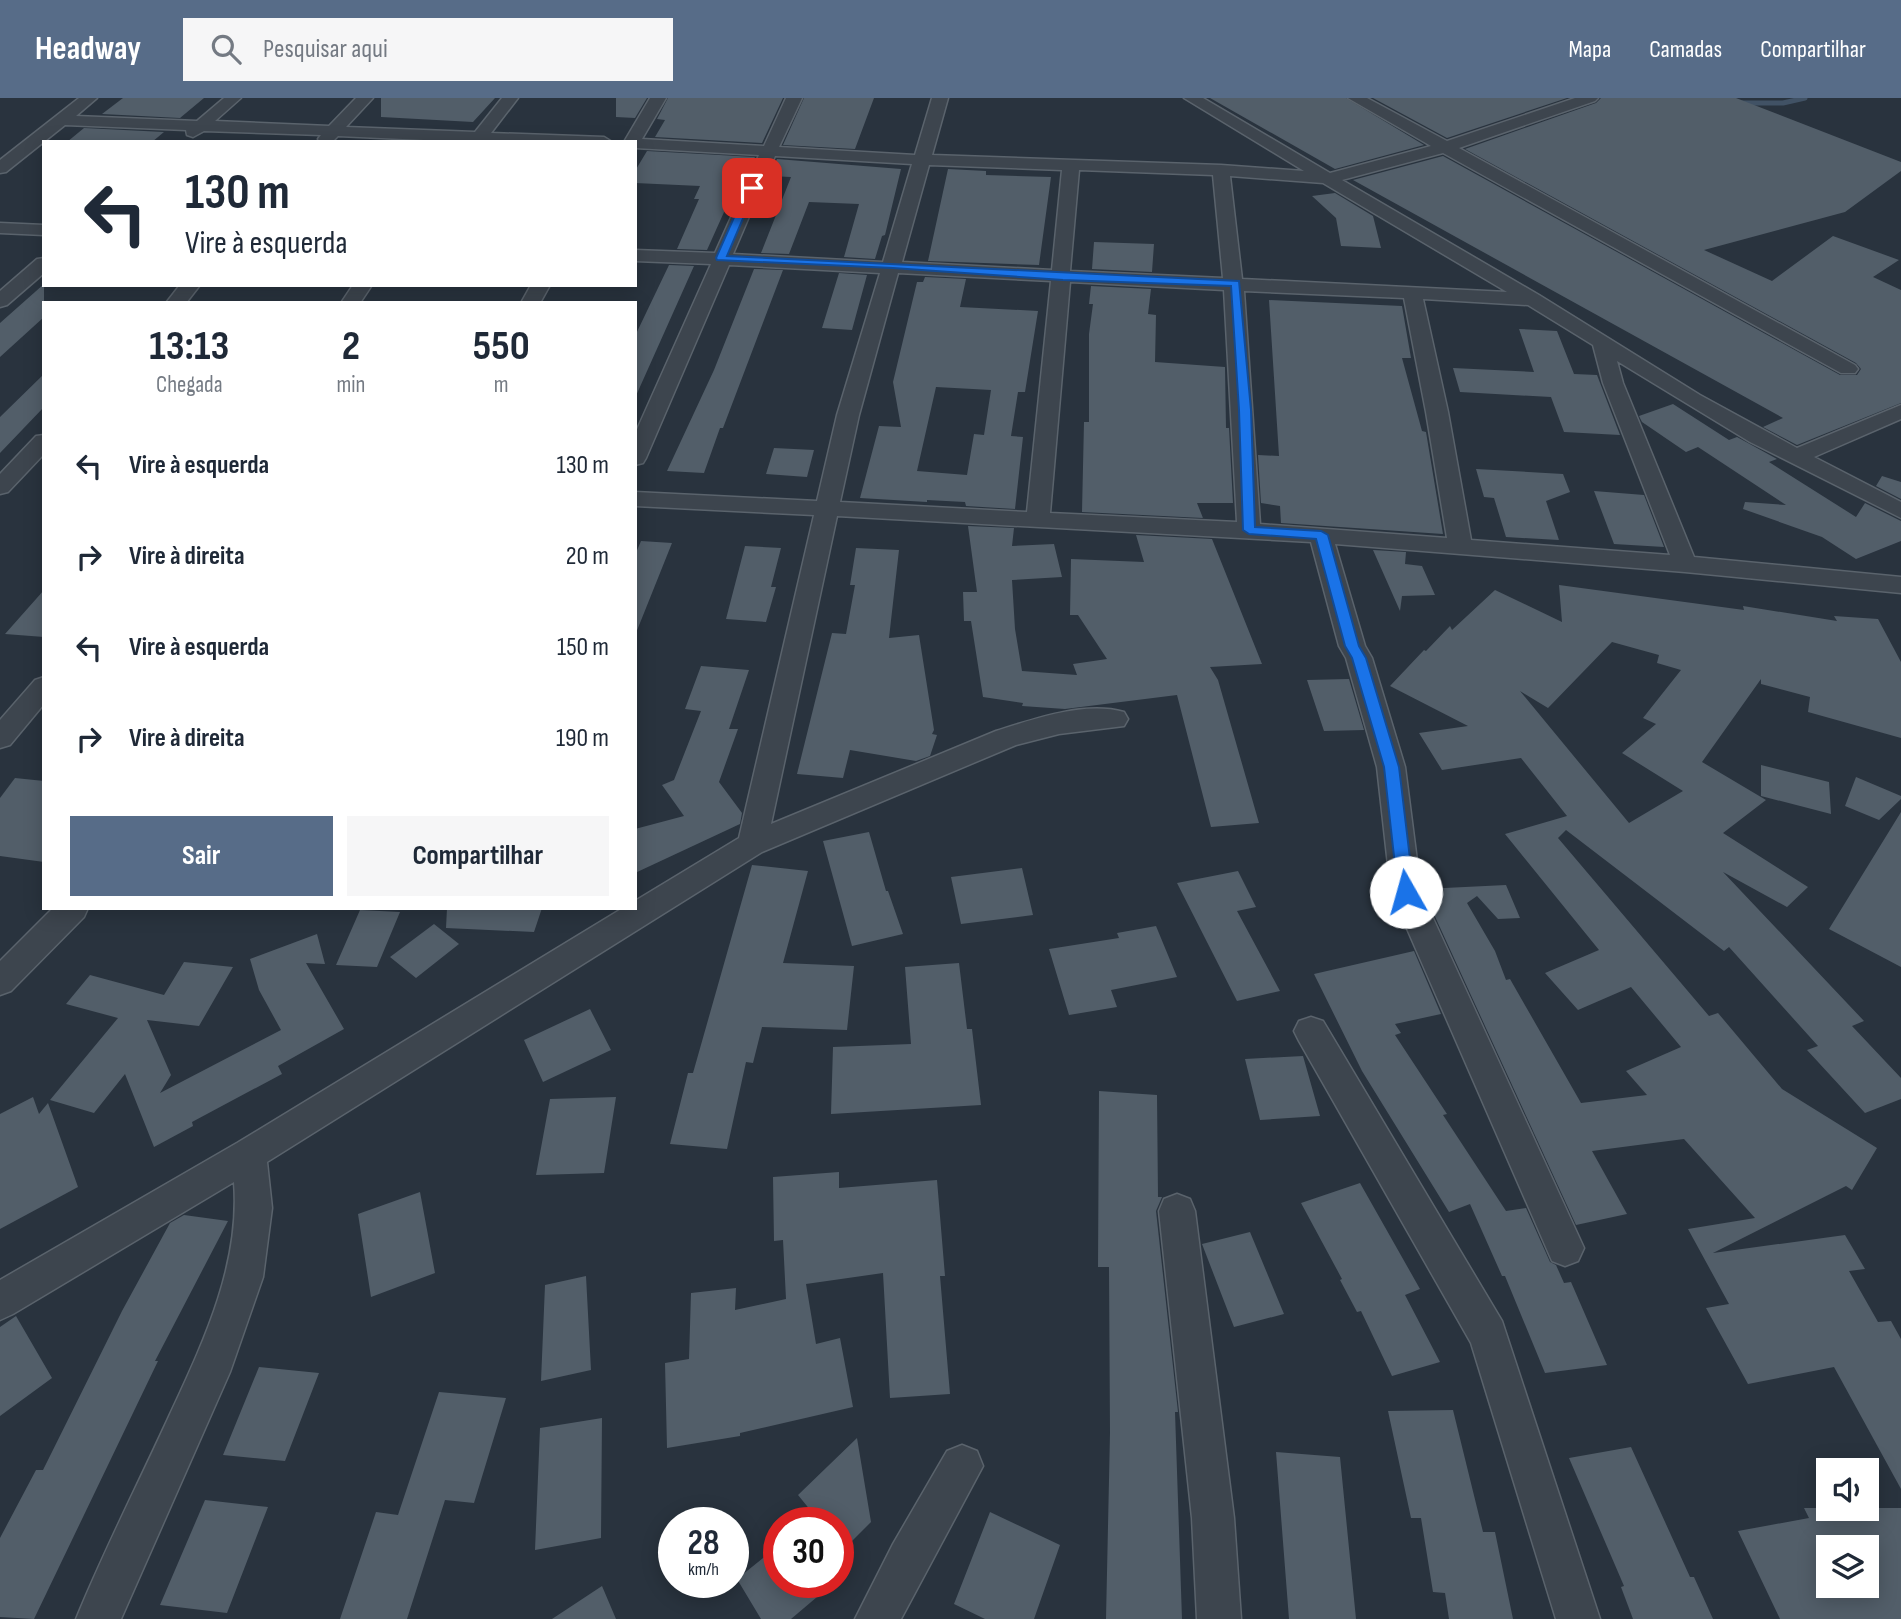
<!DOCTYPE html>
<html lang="pt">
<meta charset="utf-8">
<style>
:root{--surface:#fff;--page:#f6f6f7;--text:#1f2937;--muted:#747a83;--accent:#576c88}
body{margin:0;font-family:"Sofia Sans Condensed",sans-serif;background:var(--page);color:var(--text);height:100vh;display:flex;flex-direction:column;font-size:26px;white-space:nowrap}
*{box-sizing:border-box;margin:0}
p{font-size:23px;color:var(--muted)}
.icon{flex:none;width:38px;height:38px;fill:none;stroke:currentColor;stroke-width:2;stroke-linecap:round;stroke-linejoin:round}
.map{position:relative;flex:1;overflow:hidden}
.side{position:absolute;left:42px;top:203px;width:595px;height:609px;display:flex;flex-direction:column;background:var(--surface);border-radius:0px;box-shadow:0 4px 18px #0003}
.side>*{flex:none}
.banner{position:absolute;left:42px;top:42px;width:595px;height:147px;border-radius:0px;box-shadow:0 4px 18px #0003;background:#fff;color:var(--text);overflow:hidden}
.controls{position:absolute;left:1816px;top:1360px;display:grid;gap:14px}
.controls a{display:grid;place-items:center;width:63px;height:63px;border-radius:0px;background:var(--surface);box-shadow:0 4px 18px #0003;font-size:35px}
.speed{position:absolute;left:658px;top:1409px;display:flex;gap:14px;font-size:35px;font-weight:700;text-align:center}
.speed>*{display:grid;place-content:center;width:91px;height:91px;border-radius:50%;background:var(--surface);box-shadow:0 4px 18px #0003;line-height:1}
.speed small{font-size:18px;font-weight:400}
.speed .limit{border:10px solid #d22;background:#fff;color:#111}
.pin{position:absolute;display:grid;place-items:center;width:60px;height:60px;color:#fff;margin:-30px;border-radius:14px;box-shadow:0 4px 10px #0006}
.me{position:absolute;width:77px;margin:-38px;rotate:353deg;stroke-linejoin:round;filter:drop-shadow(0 0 5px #0008)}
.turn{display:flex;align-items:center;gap:24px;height:147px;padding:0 28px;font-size:32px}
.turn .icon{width:91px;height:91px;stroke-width:2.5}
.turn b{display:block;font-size:49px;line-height:60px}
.eta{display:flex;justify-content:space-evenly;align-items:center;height:119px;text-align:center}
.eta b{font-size:42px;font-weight:700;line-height:49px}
.button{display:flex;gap:14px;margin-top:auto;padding:14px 28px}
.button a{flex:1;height:80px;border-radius:0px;background:var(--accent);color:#fff;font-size:28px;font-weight:700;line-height:80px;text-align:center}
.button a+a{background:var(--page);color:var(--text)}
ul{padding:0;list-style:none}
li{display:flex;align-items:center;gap:21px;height:91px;padding:0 28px}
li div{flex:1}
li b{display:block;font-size:26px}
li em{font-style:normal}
header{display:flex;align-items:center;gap:42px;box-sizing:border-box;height:98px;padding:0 35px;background:var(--accent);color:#fff}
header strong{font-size:33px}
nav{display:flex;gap:38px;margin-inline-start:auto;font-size:24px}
.search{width:490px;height:63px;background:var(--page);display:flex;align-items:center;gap:18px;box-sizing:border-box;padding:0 24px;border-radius:0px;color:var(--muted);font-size:26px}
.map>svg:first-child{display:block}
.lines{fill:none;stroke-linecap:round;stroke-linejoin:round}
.stream{stroke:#415265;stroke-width:5}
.building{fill:#525e69;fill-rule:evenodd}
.minor-casing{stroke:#5a636c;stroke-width:3}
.minor{fill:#3d454e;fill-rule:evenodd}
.route{fill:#1a73e8;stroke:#114b97;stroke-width:2}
</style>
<header>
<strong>Headway</strong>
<div class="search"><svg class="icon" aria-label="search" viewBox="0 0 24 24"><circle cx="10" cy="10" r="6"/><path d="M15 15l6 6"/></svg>Pesquisar aqui</div>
<nav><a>Mapa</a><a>Camadas</a><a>Compartilhar</a></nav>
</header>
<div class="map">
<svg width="1901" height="1521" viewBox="0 0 1901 1521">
<rect width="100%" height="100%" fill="#29333e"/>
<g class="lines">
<path class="stream" d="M1740,5H1783L1805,0"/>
</g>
<path class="building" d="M123,0H204L180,20L102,16Z
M381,0H495L473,24L381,19Z
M616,0H647L635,20L616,19Z
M668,0H783L762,45L655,39L665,22L657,21Z
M804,0H874L855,51L783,47Z
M1210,0H1346L1424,47L1335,71Z
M1373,0H1567L1447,40Z
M1601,0H1736L1901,64V73L1845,114L1704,152L1772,183L1833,138L1899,162L1873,179L1901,192V305L1797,347L1763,329L1783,320L1353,82L1443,58L1840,277H1857L1861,271L1856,265L1465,51L1596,5Z
M84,30L164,34L152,44H67Z
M647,53L755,59L732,103H729L707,152L677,151L699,101H694L700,88L635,85V73Z
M777,61L901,71L885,137L882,138L875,161L844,159L859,106L809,104L789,156L761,155L791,79L769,78Z
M948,71L986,73V77L1051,79L1039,167L928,163Z
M1335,95L1373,118L1381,150L1341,148L1336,120L1312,98Z
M1094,144L1154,146L1152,174L1092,171Z
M669,167L694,168L635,300V238Z
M754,171L783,172L723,330H720L704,375L667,373L714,272Z
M839,175L867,177L852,232L822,230Z
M925,179L966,181L960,209L1038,213L1025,294H1018L1011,338L1023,339L1015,411L966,408L965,404L927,402V404L860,400L879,328L901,329L893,284L917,184H923ZM936,289L991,292L984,337L974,336L967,377L917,373Z
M44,186V219L0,259V225Z
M1091,188L1151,191L1148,216L1156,217L1155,264L1225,269L1226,330H1229L1233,405H1197L1203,420L1082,414L1084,324H1089V236L1093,206H1089Z
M1269,202L1402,208L1411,260H1402L1422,333L1426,334L1443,436L1281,425L1280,408L1261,405L1258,357L1279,358Z
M1519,231L1557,233L1574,276L1597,277L1620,337L1564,334L1551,299L1460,294L1453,270L1534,274Z
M44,276V309L0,355V319Z
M1673,306L1729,342L1737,339L1777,361L1769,364L1856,419L1865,405L1901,423V443L1856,461L1822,439L1743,411L1745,404L1786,407L1698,349L1686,354L1642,324L1639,318Z
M774,350L814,352L807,379L766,376Z
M1476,371L1563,376L1570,394L1546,403L1559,442L1506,439L1494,400L1484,399Z
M1882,378L1901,384V401L1876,388Z
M1594,393L1644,397L1664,449L1614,446Z
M968,428L1014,430L1012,448L1054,446L1062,479L1012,482L1015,531L1022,573L1077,577L1073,566L1107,561L1078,517H1070L1071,461L1144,464L1136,437L1212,441L1262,566L1210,569L1218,582L1259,725L1211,729L1177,597L1065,611L1022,608L1023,605L983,599L971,523H964L963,494H977Z
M641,443L672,445L636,535L635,457Z
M745,448L781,450L771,489H776L766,524L726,521Z
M856,450L899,452L889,540L919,537L934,632L932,636L937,637L930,658L916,663L850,652L843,680L797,676L832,535L846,536L855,487H850Z
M1373,452L1406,454L1405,466L1422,468L1435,497L1402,498L1400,513Z
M1559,487L1744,512L1743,508L1837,523L1834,518L1878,521L1901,564V640L1808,614L1810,599L1761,586V581L1702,664L1766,702L1723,735L1808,789L1787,809L1723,774L1864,923L1852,928L1901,980V1001L1865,1015L1807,952L1818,948L1729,849L1724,853L1566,732L1558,740L1709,918L1718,915L1782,991L1877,1050L1852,1092L1846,1088L1713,1155L1845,1137L1865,1171L1849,1173L1878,1224L1891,1223L1901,1241V1391L1834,1269L1748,1286L1706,1210L1729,1206L1688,1131L1755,1120L1684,1041L1592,1053L1627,1116L1576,1127L1427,801L1424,791L1506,787L1520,820L1498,821L1477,798L1467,805L1495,853L1506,882L1510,881L1581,1005L1647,997L1626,973L1681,949L1631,889L1578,912L1545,875L1599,852L1505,736L1567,718L1521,660L1442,672L1419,635L1468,628L1390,588L1424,552L1426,553L1450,528L1452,532L1495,492L1562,524ZM1612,544L1659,557L1657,565L1681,572L1643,620L1656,626L1622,655L1683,693L1629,725L1520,593L1548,610Z
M44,492V539L5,536Z
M701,568L749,572L729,631H738L719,684L742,715L740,726L635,775V731L684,718L662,687L674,682L701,613L685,611Z
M1349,581L1364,632L1324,633L1307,582Z
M1761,667L1829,684L1831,716L1761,698Z
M1856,679L1901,698V701L1879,722L1845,708Z
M15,680L44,683V764L0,758V700Z
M1901,714V869L1829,831Z
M869,734L886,793H888L903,836L852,848L823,743Z
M752,767L808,773L783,865L854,868L847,932L762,929L753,965L746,964L727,1051L670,1046L688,975H693Z
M1022,770L1033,817L961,826L951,779Z
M1238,773L1256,809L1237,813L1280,893L1237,903L1177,785Z
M447,810H542L534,834L446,830Z
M360,812L400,814L377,869L336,867Z
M434,826L459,846L416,880L390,859Z
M1156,828L1177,879L1111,892L1117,909L1069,917L1049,851L1119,840L1117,835Z
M317,836L325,866L306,865L344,931L278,968L282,976L192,1024L193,1028L154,1049L125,976L94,1015L50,1002L118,920L66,906L90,877L164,897L184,864L233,869L199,928L147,922L171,977L160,995L281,932L259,892L250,861Z
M1414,853L1441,916L1395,926L1401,935L1395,937L1447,1016L1443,1017L1506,1113L1526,1110L1550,1164L1556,1167L1564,1185L1571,1184L1607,1267L1545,1275L1505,1178H1502L1470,1106L1449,1114L1362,973L1314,876Z
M959,865L967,931H972L981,1007L831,1016L833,949L911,946L905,869Z
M590,911L611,952L543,984L524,942Z
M1303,958L1320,1018L1260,1022L1245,961Z
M1099,993L1157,997L1158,1099H1162L1156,1113L1178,1314H1175L1182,1521H1106L1110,1335L1109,1169H1098Z
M33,999L39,1016L48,1005L78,1089L0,1131V1016Z
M616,999L604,1075L536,1077L550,1001Z
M839,1074V1090L937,1082L945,1178H940L950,1296L890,1300L883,1175L806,1186L816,1246L840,1240L853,1309L740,1335V1338L667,1350L665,1265L689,1261L691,1195L736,1190L735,1212L786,1201L783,1142L774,1143L773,1079Z
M1360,1085L1420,1191L1405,1197L1440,1264L1392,1278L1361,1213L1357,1214L1340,1182L1342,1181L1301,1105Z
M420,1094L435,1175L371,1199L358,1116Z
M184,1117L228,1123L155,1263H158L34,1521L0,1519V1440L36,1372H43L122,1213L170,1125Z
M1250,1134L1284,1216L1234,1229L1202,1146Z
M586,1178L591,1272L541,1283L545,1187Z
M16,1218L52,1280L0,1318V1229Z
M259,1269L319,1275L285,1363L223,1357Z
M439,1294L506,1300L474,1405L445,1402L407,1521H340L376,1414L398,1417Z
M1453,1312L1483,1434H1495L1513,1521H1449L1445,1495L1433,1494L1421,1420H1411L1388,1313Z
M602,1320L601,1440L535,1452L540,1330Z
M857,1340L871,1424L838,1457V1424H820L798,1397Z
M1631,1349L1690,1479H1694L1713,1521H1633L1621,1489L1624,1488L1569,1360Z
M1276,1354L1340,1359L1356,1521H1289Z
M205,1402L268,1409L227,1515L160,1507Z
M1804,1410H1901V1521H1780L1738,1433L1809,1420ZM1829,1449H1867V1488H1829Z
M990,1414L1060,1447L1034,1521H985L954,1506Z
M779,1447V1484H807L817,1499L791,1521H761L737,1481Z
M602,1488L616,1521H552Z"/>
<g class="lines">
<g class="minor-casing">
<path id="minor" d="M79,0H97L76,18L197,23L224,0H241L215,23L329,28L356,0H373L346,29L475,34L502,0H518L491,35L604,39L612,44H467L338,38L332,44H320L318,41L321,37L204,33L193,39L187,37L186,32L65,27L6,74L0,75V62Z
M650,0H666L642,41L764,48L786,0H802L779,49L915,57L932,0H948L932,57L1221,67L1304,73L1184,0H1203L1330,75L1431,48L1348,0H1367L1447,43L1575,0H1598L1595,3L1459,50L1855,267L1858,271L1855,275H1841L1443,55L1342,82L1539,197L1700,297L1797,350L1901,307V321L1814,359L1901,404V420L1750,344L1617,263L1623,285L1694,459L1901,479V495L1685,474L1335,446L1365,548L1372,560L1405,669L1421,794L1584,1150L1578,1163L1565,1168L1552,1163L1391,794L1377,669L1346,560L1339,548L1311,444L837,418L771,726L996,633C1034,621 1084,603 1124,614L1128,621L1124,628L1059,636L1016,647L762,754L267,1064L272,1110L263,1179L230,1274L121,1521H76C103,1455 135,1392 165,1327C200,1251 241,1170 234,1084L13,1216L0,1222V1182L237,1045L623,810H635V803L739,740L814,417L635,408V394L817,403L837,317L880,175L729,167L646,360L643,365L635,367V336L711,166L635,163V152L715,155L759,57L635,50V44H624ZM775,58L912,66L883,164L733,156ZM929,67L1062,72L1052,172L902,164ZM1079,72L1213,77L1223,180L1070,173ZM1230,78L1323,85L1507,194L1242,181ZM898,175L1051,183L1027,414L840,404L859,317ZM1070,184L1224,192L1237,424L1050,415ZM1244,193L1404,200L1426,314L1447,440L1260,426ZM1423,201L1528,207L1593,247L1603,285L1670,457L1471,442L1448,314Z
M0,125L44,127V137L0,135Z
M44,160V175L7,207L0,209V193L37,161Z
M180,187H200L186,205H166Z
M353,187H372L360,205H341Z
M531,187H550L540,205H521Z
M44,337V356L8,394L0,396V376L36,338Z
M44,579V606L10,647L0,650V622L35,582Z
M53,810H88L84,819L11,893L0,897V863Z
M1311,919L1323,923L1502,1223L1600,1521H1556L1471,1245L1299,943L1294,933L1299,923Z
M1177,1096L1190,1101L1195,1113L1234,1420L1241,1521H1197L1192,1420L1159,1113L1164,1101Z
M962,1347L977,1353L983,1368L901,1521H855L893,1446L947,1353Z"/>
</g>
<use href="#minor" class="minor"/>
</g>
<path class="route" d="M752,88L756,90L727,158L1239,183L1251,312L1255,429L1321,433L1328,437L1359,548L1366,560L1399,669L1414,794L1412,799H1401L1398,794L1384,669L1352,560L1345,548L1316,441L1249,436L1243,432L1239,312L1231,188L1063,182L893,170L717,162L716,160L747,90Z"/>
</svg>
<div class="controls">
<a><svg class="icon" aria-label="sound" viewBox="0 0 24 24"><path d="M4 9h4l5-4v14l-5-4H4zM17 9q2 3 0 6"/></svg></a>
<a><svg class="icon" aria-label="layers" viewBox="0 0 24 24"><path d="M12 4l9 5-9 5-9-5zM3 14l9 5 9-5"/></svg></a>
</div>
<div class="speed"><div>28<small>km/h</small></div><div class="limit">30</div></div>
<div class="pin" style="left:752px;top:90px;background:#d93025"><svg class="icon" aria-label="arrive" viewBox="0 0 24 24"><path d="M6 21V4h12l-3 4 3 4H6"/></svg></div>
<svg class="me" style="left:1406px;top:794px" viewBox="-20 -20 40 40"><circle r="19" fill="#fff"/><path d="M0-13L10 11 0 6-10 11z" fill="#1a73e8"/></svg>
<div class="banner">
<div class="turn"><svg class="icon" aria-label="left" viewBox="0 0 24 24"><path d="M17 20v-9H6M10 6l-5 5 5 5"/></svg><div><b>130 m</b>Vire à esquerda</div></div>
</div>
<section class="side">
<div class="eta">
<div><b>13:13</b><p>Chegada</p></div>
<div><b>2</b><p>min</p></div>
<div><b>550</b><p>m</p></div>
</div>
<ul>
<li><svg class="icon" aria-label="left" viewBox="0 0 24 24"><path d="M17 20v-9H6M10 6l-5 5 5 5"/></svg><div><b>Vire à esquerda</b></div><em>130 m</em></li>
<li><svg class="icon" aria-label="right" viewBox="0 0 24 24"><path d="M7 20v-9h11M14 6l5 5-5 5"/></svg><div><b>Vire à direita</b></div><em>20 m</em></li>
<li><svg class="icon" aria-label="left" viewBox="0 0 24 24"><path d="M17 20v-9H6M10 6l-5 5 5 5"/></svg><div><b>Vire à esquerda</b></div><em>150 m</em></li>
<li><svg class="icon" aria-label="right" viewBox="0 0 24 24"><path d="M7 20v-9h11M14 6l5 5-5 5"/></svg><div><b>Vire à direita</b></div><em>190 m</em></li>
</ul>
<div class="button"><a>Sair</a><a>Compartilhar</a></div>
</section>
</div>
